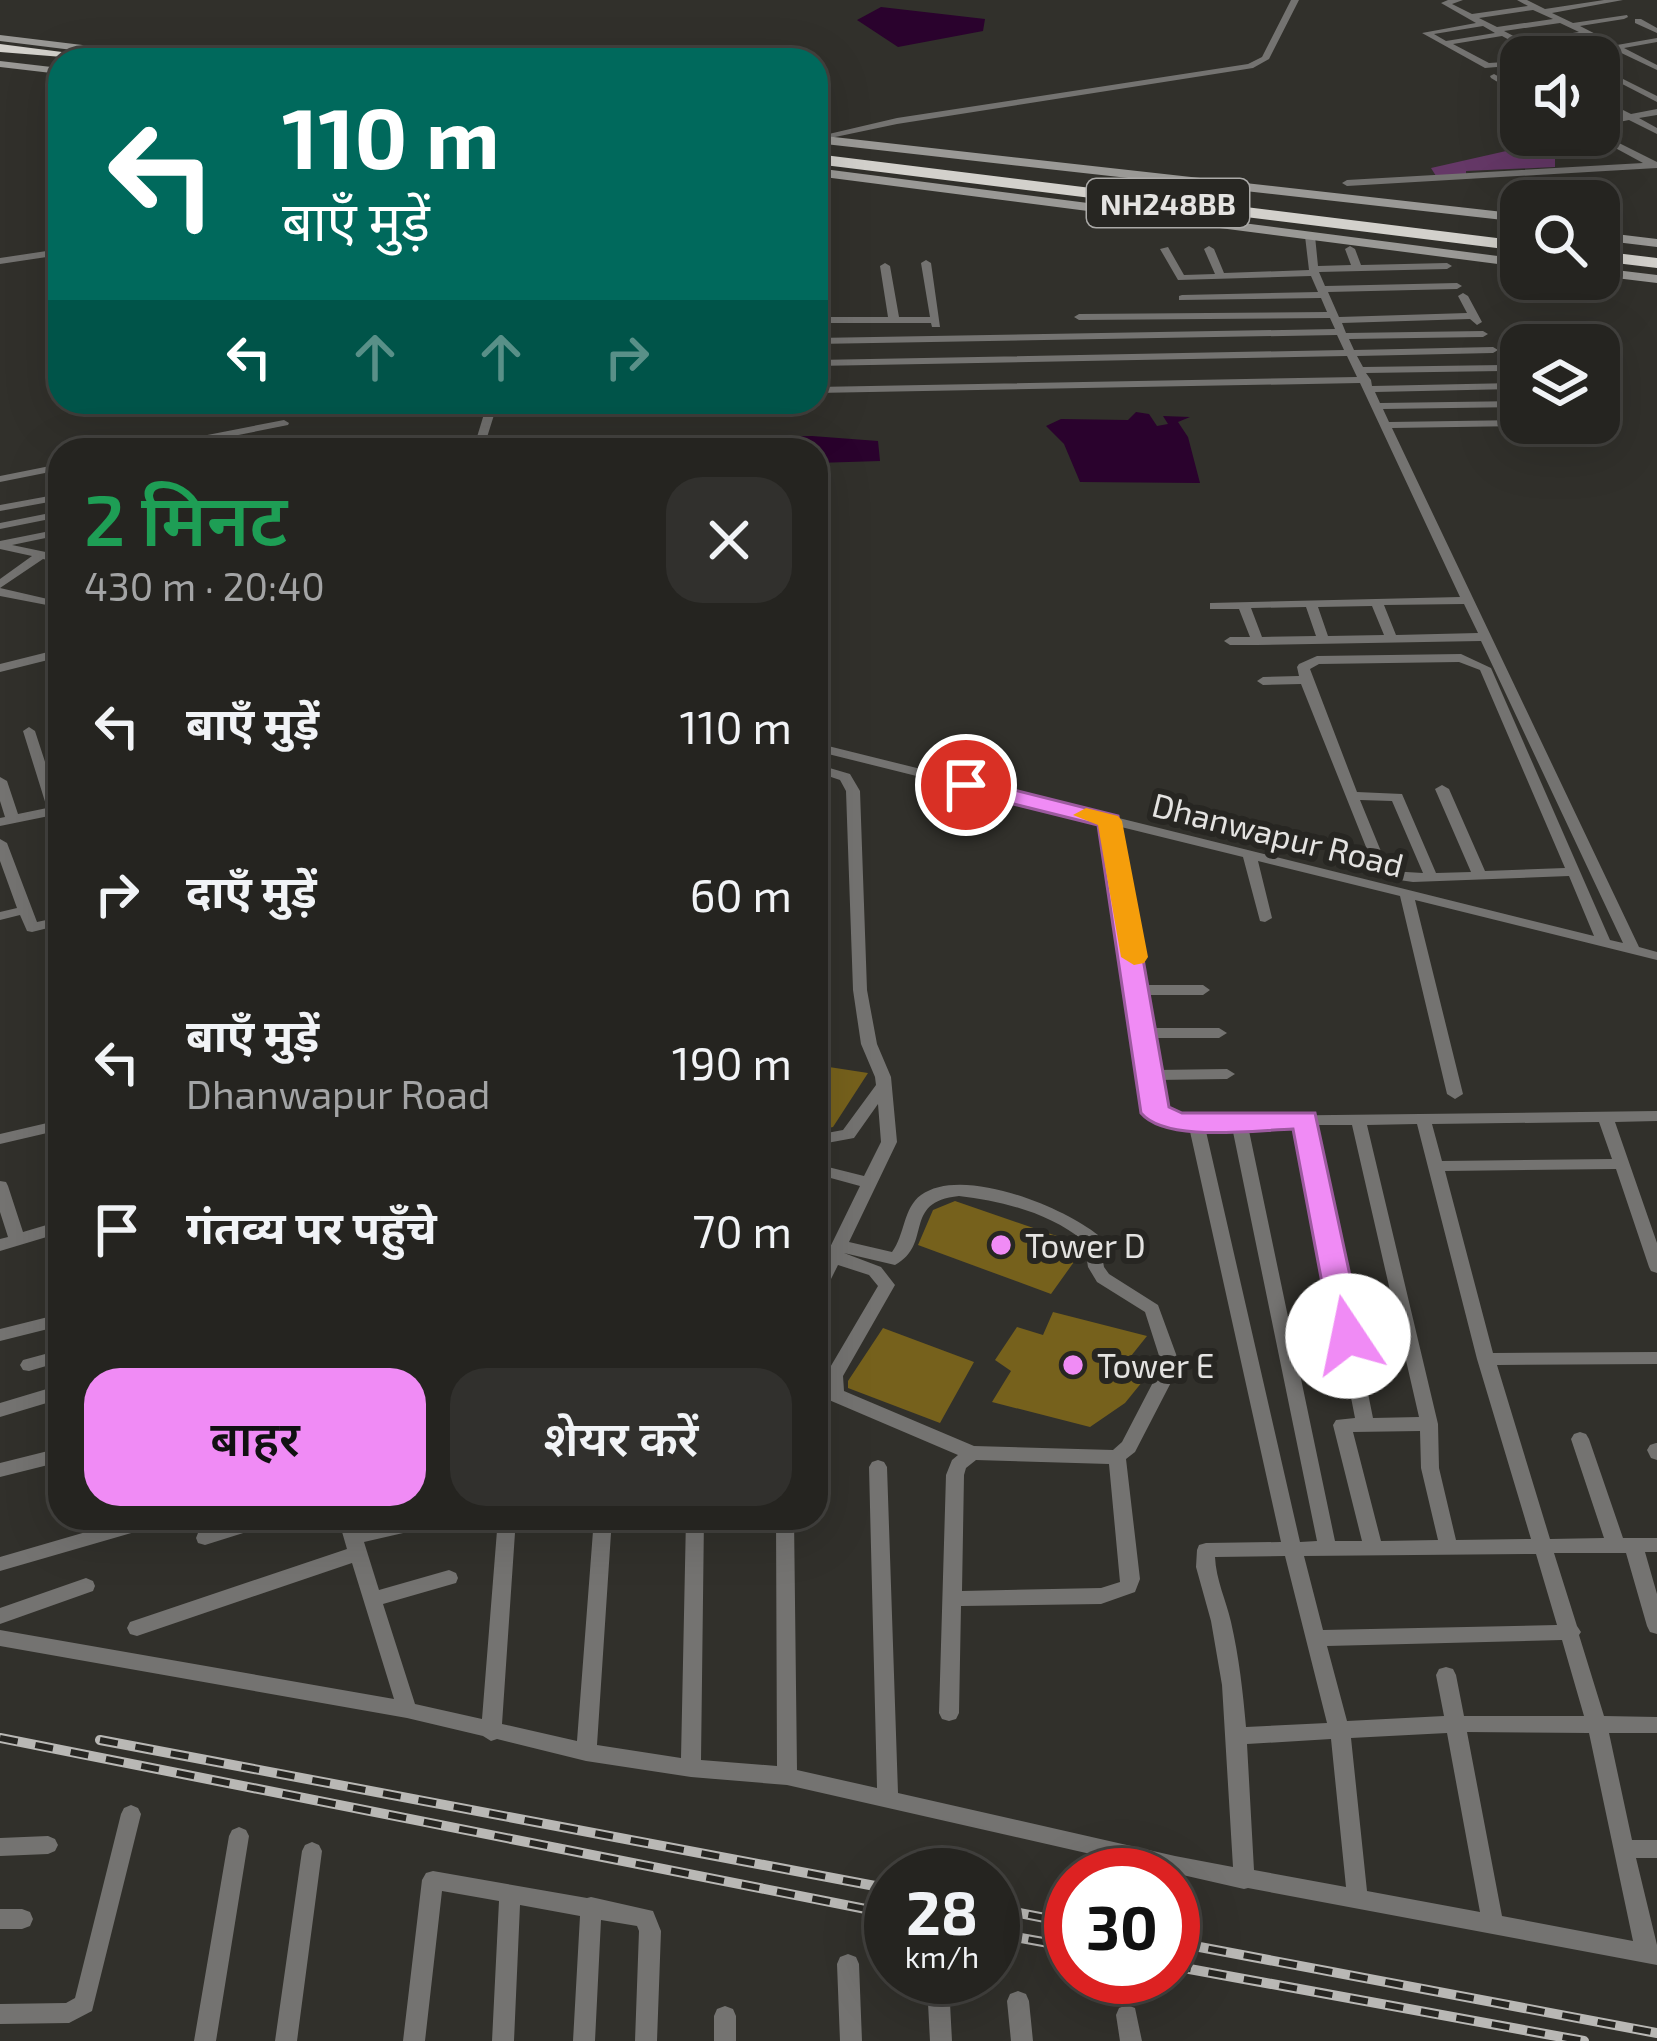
<!DOCTYPE html>
<html lang="hi">
<meta charset="utf-8">
<style>
:root{--surface:#252420;--page:#31302d;--text:#f1f3f6;--muted:#a3a4a5;--line:#42413e;--accent:#f08bf5}
body{margin:0;font-family:"Exo 2","Noto Sans Devanagari",sans-serif;background:var(--page);color:var(--text);height:100vh;display:flex;flex-direction:column;font-size:45px;white-space:nowrap}
*{box-sizing:border-box;margin:0}
p{font-size:39px;color:var(--muted)}
.icon{flex:none;width:66px;height:66px;fill:none;stroke:currentColor;stroke-width:2;stroke-linecap:round;stroke-linejoin:round}
.map{position:relative;flex:1;overflow:hidden}
.side{position:absolute;left:48px;top:438px;width:780px;height:1092px;display:flex;flex-direction:column;background:var(--surface);border-radius:36px;box-shadow:0 12px 48px #0002,0 0 0 3px var(--line)}
.side>*{flex:none}
.hud{position:absolute;left:48px;top:48px;width:780px;height:366px;border-radius:36px;box-shadow:0 12px 48px #0002,0 0 0 3px var(--line);background:#00695c;color:#fff;overflow:hidden}
.fabs{position:absolute;left:1500px;top:36px;display:grid;gap:24px}
.fabs a{display:grid;place-items:center;width:120px;height:120px;border-radius:24px;background:var(--surface);box-shadow:0 12px 48px #0002,0 0 0 3px var(--line);font-size:60px}
.speed{position:absolute;left:864px;top:1848px;display:flex;gap:24px;font-size:60px;font-weight:700;text-align:center}
.speed>*{display:grid;place-content:center;width:156px;height:156px;border-radius:50%;background:var(--surface);box-shadow:0 12px 48px #0002,0 0 0 3px var(--line);line-height:1}
.speed small{font-size:30px;font-weight:400}
.speed .limit{border:18px solid #d22;background:#fff;color:#111}
.pin{position:absolute;display:grid;place-items:center;width:102px;height:102px;color:#fff;margin:-51px;border:6px solid #fff;border-radius:50%;box-shadow:0 3px 12px #0007}
.me{position:absolute;width:132px;margin:-66px;rotate:349deg;stroke-linejoin:round;filter:drop-shadow(0 0 9px #0008)}
.turn{display:flex;align-items:center;gap:42px;height:252px;padding:0 36px;font-size:54px}
.turn .icon{width:156px;height:156px;stroke-width:2.5}
.turn b{display:block;font-size:84px;line-height:102px}
.lanes{display:flex;align-items:center;height:114px;padding:0 36px;background:#0003;justify-content:center;gap:60px;direction:ltr}
.lanes .off{opacity:.35}
.round{display:grid;place-items:center;flex:none;width:126px;height:126px;border-radius:36px;background:var(--page)}
.headline{display:flex;align-items:center;justify-content:space-between;height:204px;padding:0 36px}
h1{font-size:72px;font-weight:600;line-height:90px;color:#1e9e55}
.cta{display:flex;gap:24px;margin-top:auto;padding:24px 36px}
.cta a{flex:1;height:138px;border-radius:36px;background:var(--accent);color:#111;font-size:48px;font-weight:600;line-height:138px;text-align:center}
.cta a+a{background:var(--page);color:var(--text)}
ul{padding:0;list-style:none}
li{display:flex;align-items:center;gap:36px;height:168px;padding:0 36px}
li div{flex:1}
li b{display:block;font-size:45px}
li em{font-style:normal}
.map>svg:first-child{display:block}
.green{fill:#653867}
.water{fill:#2a022d}
.building{fill:#76611c}
.lines{fill:none;stroke-linecap:round;stroke-linejoin:round}
.street{fill:#747371;fill-rule:evenodd}
.secondary{fill:#9a9996;fill-rule:evenodd}
.highway{fill:#d3d1cc;fill-rule:evenodd}
.rail-casing{stroke:#b9b8b5;stroke-width:10}
.rail{stroke:#272622;stroke-width:6;stroke-dasharray:18;stroke-linecap:butt}
.route{fill:#f08bf5;stroke:#9c5a9f;stroke-width:3}
.slow{fill:#f59e0b}
.poi-dot{fill:#f08bf5;stroke:#272622;stroke-width:4.5}
.labels{text-anchor:middle;dominant-baseline:central;stroke-width:12;stroke-linejoin:round;paint-order:stroke}
.shield{fill:#272622;stroke:#abaaa8;stroke-width:3}
.shield-label{font-size:30px;font-weight:bold;fill:#e4e3e1}
.street-label{font-size:33px;fill:#e4e3e1;stroke:#272622}
.poi-label{font-size:33px;fill:#e4e3e1;stroke:#272622;text-anchor:start}
</style>
<div class="map">
<svg width="1657" height="2041" viewBox="0 0 1657 2041">
<rect width="100%" height="100%" fill="#31302b"/>
<path class="green" d="M1515,149L1555,158V167L1466,171V176H1436L1431,168Z"/>
<path class="water" d="M881,7L985,19L983,31L898,47L857,20Z
M1136,412L1149,414L1157,426L1168,424L1163,416L1190,417L1178,422L1188,437L1200,483L1080,482L1064,444L1046,426L1061,419L1128,420Z
M812,436L878,441L880,461L816,463V450H716L738,438Z"/>
<path class="building" d="M816,1065L868,1073L833,1127L819,1130Z
M955,1201L1080,1244L1081,1252L1051,1294L918,1245L933,1210Z
M1053,1312L1147,1336L1131,1356L1151,1371L1125,1403L1090,1427L992,1402L1011,1371L995,1360L1017,1327L1043,1335Z
M883,1328L974,1362L940,1423L848,1388V1381Z"/>
<g class="lines">
<path class="street" d="M1291,0H1299L1269,59L1253,68L897,124L816,141V137L897,118L1248,64L1262,57Z
M1448,0H1463L1452,4L1472,14L1528,6L1517,0H1527L1545,9L1604,0H1623L1552,13L1573,23L1627,15L1628,17L1624,19L1580,26L1617,45L1657,38V42L1624,48L1657,65V70L1615,50L1575,57H1557L1607,46L1586,36L1530,45L1551,57H1541L1502,36L1453,44L1489,63L1521,61V65L1485,68L1422,33L1476,23L1441,3ZM1533,10L1553,19L1497,27L1479,18ZM1560,23L1579,32L1523,41L1504,31ZM1483,26L1495,33L1446,41L1434,34Z
M1635,19H1641L1657,28V33L1635,23Z
M1599,67L1657,96V102L1599,72Z
M1494,74L1521,89V96L1491,78L1490,76Z
M1599,98L1631,114L1657,109V115L1639,118L1657,128V134L1629,120L1599,126V120L1622,116L1599,104Z
M1599,133L1657,162V168L1347,186L1342,183L1347,180L1643,163L1595,137L1594,135H1599Z
M1310,233L1315,236L1318,266L1351,265L1345,249L1350,246L1355,249L1361,265L1447,263L1452,266L1447,269L1319,272L1325,286L1457,283L1462,286L1457,289L1328,292L1339,317L1467,313L1458,296L1463,293L1468,296L1482,322L1477,325L1470,319L1342,323L1346,333L1483,331L1488,334L1483,337L1349,339L1354,350L1493,347L1498,350L1493,353L1357,356L1363,367L1503,365L1508,368L1503,371L1366,373L1371,380L1372,386L1514,383L1519,386L1514,389L1375,392L1380,403L1521,401V407L1383,409L1389,422L1521,420V423H1526L1521,426L1392,428L1639,947L1657,952V960L1415,900L1463,1094L1455,1099L1447,1094L1400,896L1258,861L1272,918L1265,922L1260,921L1243,857L1117,826L1140,946L1145,985H1203L1210,990L1203,995H1146L1151,1028H1219L1227,1033L1219,1038H1152L1156,1070L1227,1069L1235,1074L1227,1079L1157,1080L1161,1106L1165,1113L1179,1117L1657,1111V1121L1615,1122L1657,1243V1273L1651,1271L1649,1267L1616,1169L1445,1171L1493,1353L1657,1352V1364L1497,1365L1550,1539L1604,1538L1571,1439L1574,1434L1580,1432L1586,1434L1589,1439L1623,1538H1657V1552H1645L1657,1594V1634L1650,1632L1647,1626L1626,1553H1554L1577,1626L1581,1632L1579,1635L1604,1716L1657,1717V1733H1609L1632,1840H1657V1858H1636L1657,1945V1965L1248,1888L1244,1889L787,1785L691,1777L586,1761L497,1739L491,1741L483,1736L407,1718L0,1646V1630L394,1699L352,1563L137,1636L130,1634L127,1628L130,1622L347,1549L338,1518H356L360,1528L406,1518H447L445,1523L438,1525L364,1542L379,1590L449,1570L456,1573L458,1578L456,1583L383,1604L415,1704L482,1719L498,1518H516L502,1724L577,1741L594,1518H612L597,1745L681,1758L686,1518H704L701,1760L777,1766L776,1518H794L797,1770L877,1788L869,1467L872,1462L878,1460L884,1462L887,1467L898,1793L1175,1856L1233,1867L1222,1685L1211,1621L1196,1567L1197,1550L1199,1545L1206,1543L1281,1542L1189,1127H1179L1154,1121L1145,1106L1126,946L1102,822L816,751V743L1594,936L1569,876L1413,882L1378,877L1301,684L1263,685L1257,681L1263,677L1299,676L1297,667L1299,664L1317,656L1461,654L1491,668L1610,940L1623,943L1481,641L1257,645H1230L1224,641L1230,637H1250L1239,609H1210V603L1460,597L1360,383L816,393V387L1357,377L1347,356L816,366V360L1344,350L1337,335L816,344V338L1335,329L1330,318L1079,320L1074,317L1079,314L1327,312L1321,298L1179,300V296L1182,295L1318,292L1311,276L1178,280L1160,249L1168,247L1184,275L1215,274L1204,249L1209,246L1214,249L1224,273L1309,270L1305,236ZM1464,604L1478,633L1396,635L1384,605ZM1372,606L1384,635L1328,636L1318,607ZM1306,607L1316,636L1262,637L1251,608ZM1459,662L1480,670L1565,868L1485,871L1449,789L1442,785L1435,789L1471,872L1436,873L1402,794L1357,792L1310,669L1319,664ZM1360,800L1392,801L1423,873L1389,871ZM1599,1122L1612,1159L1442,1161L1432,1124ZM1417,1124L1477,1359L1531,1539L1456,1540L1439,1468L1438,1424L1367,1125ZM1314,1125H1352L1419,1417L1373,1418ZM1248,1126H1298L1355,1418L1336,1420L1333,1425L1362,1541H1335ZM1205,1127H1232L1317,1541L1300,1542ZM1420,1431L1421,1468L1438,1540L1381,1541L1353,1432ZM1536,1554L1557,1625L1323,1630L1304,1556ZM1285,1556L1327,1723L1246,1727C1243,1692 1239,1657 1231,1622C1226,1600 1216,1580 1215,1557ZM1562,1640L1584,1716H1464L1456,1675L1453,1669L1446,1667L1439,1669L1436,1675L1444,1716L1347,1721L1327,1646ZM1467,1732L1589,1733L1633,1941L1502,1916ZM1447,1733L1480,1912L1367,1891L1351,1738ZM1331,1739L1346,1887L1254,1870L1247,1744Z
M60,249V255L0,264V258Z
M926,260L931,263L940,327H932L931,323H816V317H888L880,266L885,263L890,266L899,317H930L921,263Z
M494,402H505L494,415L483,450H473L484,414Z
M284,420L289,423L288,425L163,450H141L146,447Z
M357,447L362,448L363,450H352Z
M60,464V470L0,482V476Z
M60,494V500L0,511V505Z
M60,511V517L0,529V523Z
M60,529V535L12,545L60,555V563L43,559L0,588L52,600V606L0,596V579L32,556L0,549V541Z
M60,649V657L0,672V664Z
M29,727L35,731L60,808V834L53,830L49,816L0,826V818L5,817L0,801V777L7,781L18,814L47,808L23,731Z
M816,764L850,774L860,791L867,990L877,1044L891,1077L897,1142L849,1242L892,1252C905,1235 903,1208 921,1195C962,1165 1063,1207 1098,1235L1104,1267L1109,1274L1158,1305L1180,1365L1135,1452L1126,1459L1140,1579L1135,1592L1101,1604L961,1606L959,1713L956,1719L949,1721L942,1719L939,1713L946,1475L952,1460L958,1455L829,1400L826,1395L825,1376L878,1286L869,1275L838,1265L822,1297L816,1299V1276L860,1186L816,1174V1164L864,1176L881,1142L878,1104L854,1138L816,1145V1135L843,1130L876,1085L875,1077L861,1044L853,990L846,791L840,780L816,772ZM959,1196C1003,1201 1049,1213 1084,1241L1088,1267L1097,1282L1145,1312L1162,1365L1122,1442L1113,1450L974,1446L844,1391L843,1376L895,1285L881,1267L844,1253L895,1265C934,1244 901,1202 959,1196ZM976,1460L1109,1464L1120,1582L1101,1588L962,1591L964,1475L966,1468Z
M0,839L7,843L37,922L60,917V925L32,932L27,931L20,915L0,920V912L17,908L0,861Z
M60,1120V1130L0,1144V1134Z
M0,1181L6,1182L8,1186L23,1232L60,1221V1233L0,1251V1239L8,1237L0,1212Z
M60,1314V1326L0,1341V1329Z
M60,1350V1362L29,1371L23,1370L20,1365L23,1360Z
M60,1385V1399L0,1417V1403Z
M1656,1443H1657V1460L1651,1458L1647,1450L1650,1445Z
M60,1448V1462L0,1477V1463Z
M134,1518H168L166,1523L159,1525L0,1571V1557Z
M245,1518H277L275,1523L205,1545L198,1543L196,1538L198,1533Z
M86,1578L93,1581L95,1586L93,1591L0,1624V1608Z
M131,1805L138,1808L141,1814L92,2011L69,2023L0,2024V2004L66,2003L75,1998L121,1814L124,1808Z
M239,1827L246,1830L249,1836L216,2041H194L229,1836L232,1830Z
M48,1836L55,1839L58,1845L55,1851L48,1854L0,1856V1838Z
M312,1842L319,1845L322,1851L297,2041H275L302,1851L305,1845Z
M433,1871L587,1898L591,1897L653,1911L661,1931L657,2041H635L639,1931L637,1926L601,1920L595,2041H573L580,1916L520,1905L514,2041H492L499,1901L442,1891L425,2041H403L422,1880L426,1873Z
M0,1909H22L30,1912L33,1919L30,1926L22,1929H0Z
M848,1954L856,1957L859,1964L862,2041H840L837,1964L840,1957Z
M930,1977H946L949,1984L952,2041H930L927,1984Z
M1018,1991L1026,1994L1029,2001L1033,2041H1011L1007,2001L1010,1994Z
M1127,2005L1135,2008L1142,2041H1120L1116,2015L1119,2008Z
M725,2006L733,2009L736,2016V2041H714V2016L717,2009Z"/>
<path class="secondary" d="M0,35L181,57L187,60H153L0,41Z
M0,61L60,68V74L0,67Z
M816,135L1521,214V222L816,143Z
M816,168L1521,259V267L816,176Z
M1599,232L1657,239V247L1599,240Z
M1599,268L1657,275V283L1599,276Z"/>
<path class="highway" d="M0,44L93,56L100,60L0,52Z
M816,154L1521,241V251L816,164Z
M1599,251L1657,258V268L1599,261Z"/>
<g class="rail-casing">
<path id="rail" d="M0,1738L891,1914
M100,1740L891,1889
M993,1908L1071,1923
M993,1933L1071,1947
M1173,1942L1657,2033
M1173,1966L1584,2041"/>
</g>
<use href="#rail" class="rail"/>
</g>
<path class="route" d="M966,778L1118,816L1169,1107L1182,1113H1315L1363,1336L1359,1344H1337L1332,1336L1293,1129C1255,1130 1166,1143 1141,1113L1098,825L957,790V780Z"/>
<path class="slow" d="M1086,808L1118,816L1122,821L1148,957L1144,963L1134,965L1121,957L1098,825L1073,815Z"/>
<g class="poi-dot">
<circle cx="1001" cy="1245" r="12"/>
<circle cx="1073" cy="1365" r="12"/>
</g>
<g class="labels">
<rect class="shield" x="1087" y="179" width="162" height="48" rx="9"/>
<g class="shield-label">
<text x="1168" y="203">NH248BB</text>
</g>
<g class="street-label">
<text transform="translate(1278 834) rotate(14)">Dhanwapur Road</text>
</g>
<g class="poi-label">
<text x="1025" y="1245">Tower D</text>
<text x="1097" y="1365">Tower E</text>
</g>
</g>
</svg>
<div class="fabs">
<a><svg class="icon" aria-label="sound" viewBox="0 0 24 24"><path d="M4 9h4l5-4v14l-5-4H4zM17 9q2 3 0 6"/></svg></a>
<a><svg class="icon" aria-label="search" viewBox="0 0 24 24"><circle cx="10" cy="10" r="6"/><path d="M15 15l6 6"/></svg></a>
<a><svg class="icon" aria-label="layers" viewBox="0 0 24 24"><path d="M12 4l9 5-9 5-9-5zM3 14l9 5 9-5"/></svg></a>
</div>
<div class="speed"><div>28<small>km/h</small></div><div class="limit">30</div></div>
<div class="pin" style="left:966px;top:785px;background:#d93025"><svg class="icon" aria-label="arrive" viewBox="0 0 24 24"><path d="M6 21V4h12l-3 4 3 4H6"/></svg></div>
<svg class="me" style="left:1348px;top:1336px" viewBox="-20 -20 40 40"><circle r="19" fill="#fff"/><path d="M0-13L10 11 0 6-10 11z" fill="#f08bf5"/></svg>
<div class="hud">
<div class="turn"><svg class="icon" aria-label="left" viewBox="0 0 24 24"><path d="M17 20v-9H6M10 6l-5 5 5 5"/></svg><div><b>110 m</b>बाएँ मुड़ें</div></div>
<div class="lanes"><svg class="icon" aria-label="left" viewBox="0 0 24 24"><path d="M17 20v-9H6M10 6l-5 5 5 5"/></svg><svg class="icon off" aria-label="ahead" viewBox="0 0 24 24"><path d="M12 20V5M6 11l6-6 6 6"/></svg><svg class="icon off" aria-label="ahead" viewBox="0 0 24 24"><path d="M12 20V5M6 11l6-6 6 6"/></svg><svg class="icon off" aria-label="right" viewBox="0 0 24 24"><path d="M7 20v-9h11M14 6l5 5-5 5"/></svg></div>
</div>
<section class="side">
<div class="headline"><div><h1>2 मिनट</h1><p>430 m · 20:40</p></div><a class="round"><svg class="icon" aria-label="close" viewBox="0 0 24 24"><path d="M6 6l12 12M18 6L6 18"/></svg></a></div>
<ul>
<li><svg class="icon" aria-label="left" viewBox="0 0 24 24"><path d="M17 20v-9H6M10 6l-5 5 5 5"/></svg><div><b>बाएँ मुड़ें</b></div><em>110 m</em></li>
<li><svg class="icon" aria-label="right" viewBox="0 0 24 24"><path d="M7 20v-9h11M14 6l5 5-5 5"/></svg><div><b>दाएँ मुड़ें</b></div><em>60 m</em></li>
<li><svg class="icon" aria-label="left" viewBox="0 0 24 24"><path d="M17 20v-9H6M10 6l-5 5 5 5"/></svg><div><b>बाएँ मुड़ें</b><p>Dhanwapur Road</p></div><em>190 m</em></li>
<li><svg class="icon" aria-label="arrive" viewBox="0 0 24 24"><path d="M6 21V4h12l-3 4 3 4H6"/></svg><div><b>गंतव्य पर पहुँचे</b></div><em>70 m</em></li>
</ul>
<div class="cta"><a>बाहर</a><a>शेयर करें</a></div>
</section>
</div>
